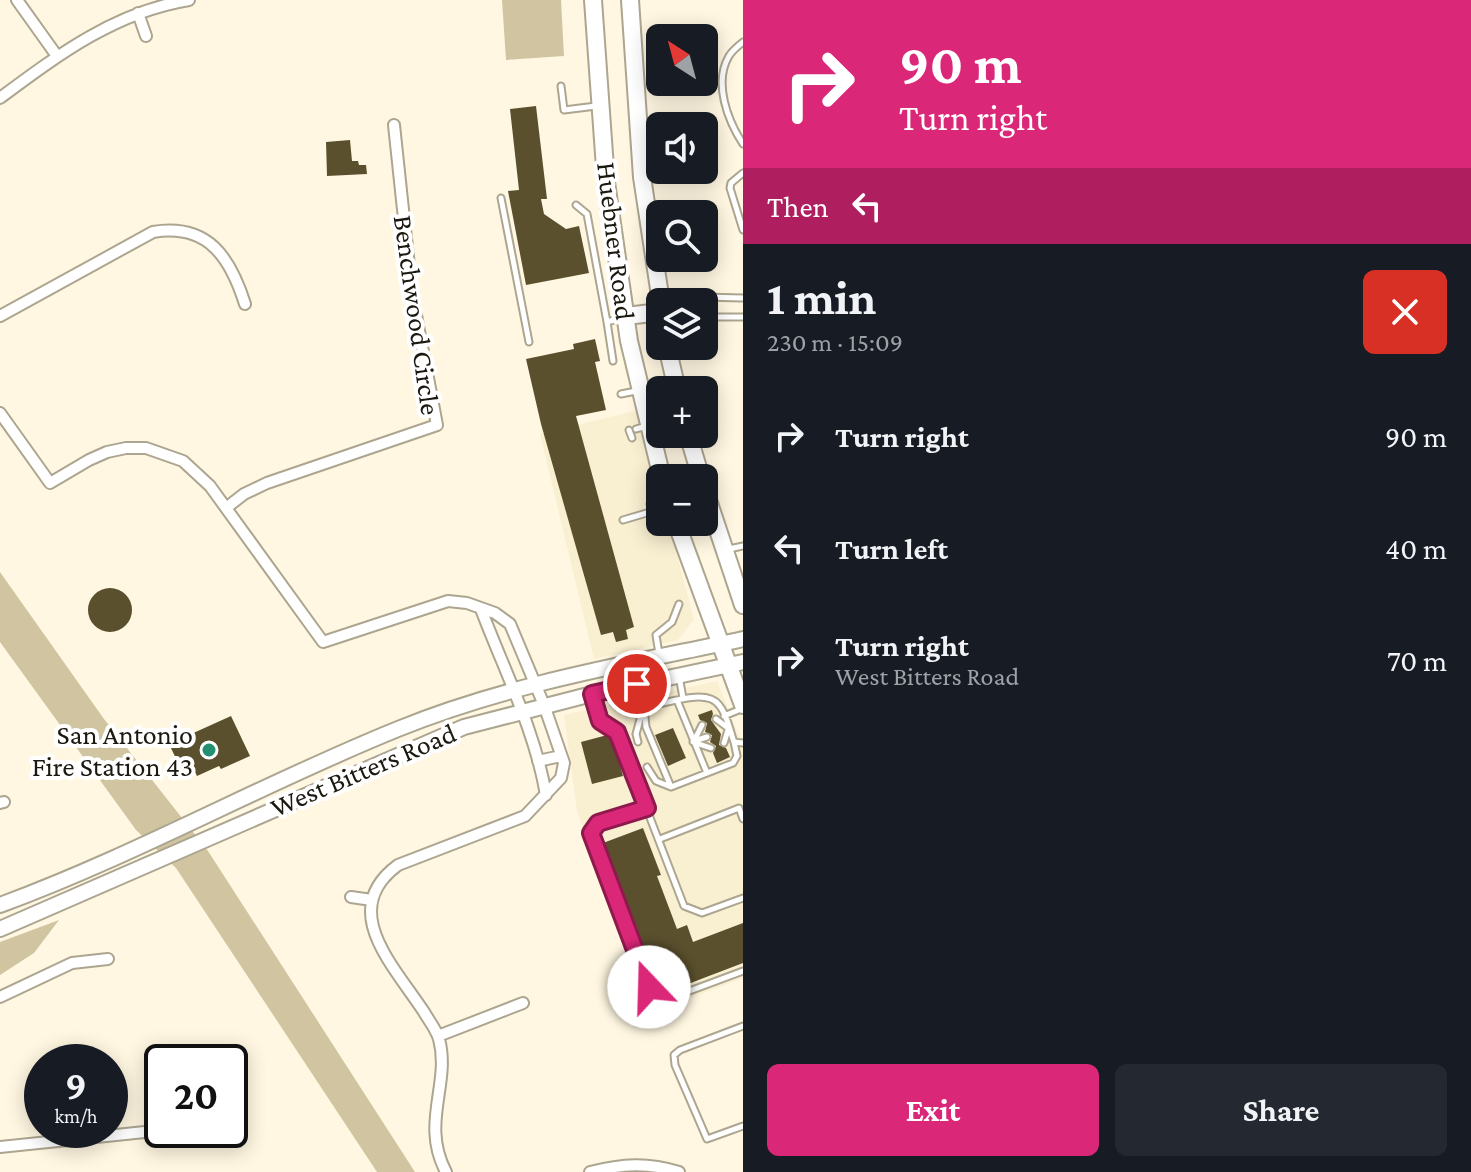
<!DOCTYPE html>
<meta charset="utf-8">
<style>
:root{--surface:#171b24;--page:#242831;--text:#f1f3f6;--muted:#9ea1a6;--accent:#db2777}
body{margin:0;font-family:"Crimson Pro",serif;background:var(--page);color:var(--text);height:100vh;display:flex;flex-direction:column;font-size:30px;white-space:nowrap}
*{box-sizing:border-box;margin:0}
p{font-size:26px;color:var(--muted)}
.icon{flex:none;width:44px;height:44px;fill:none;stroke:currentColor;stroke-width:2;stroke-linecap:round;stroke-linejoin:round}
.map{position:relative;flex:1;overflow:hidden}
.details{display:flex;flex-direction:column;background:var(--surface);width:728px}
.details>*{flex:none}
.banner{background:#db2777;color:#fff;overflow:hidden}
.needle{width:52px;rotate:324deg}
.tools{position:absolute;left:646px;top:24px;display:grid;gap:16px}
.tools a{display:grid;place-items:center;width:72px;height:72px;border-radius:12px;background:var(--surface);box-shadow:0 4px 20px #0003;font-size:40px}
.speed{position:absolute;left:24px;top:1044px;display:flex;gap:16px;font-size:40px;font-weight:700;text-align:center}
.speed>*{display:grid;place-content:center;width:104px;height:104px;border-radius:50%;background:var(--surface);box-shadow:0 4px 20px #0003;line-height:1}
.speed small{font-size:20px;font-weight:400}
.speed .limit{border:4px solid #111;border-radius:12px;background:#fff;color:#111}
.pin{position:absolute;display:grid;place-items:center;width:68px;height:68px;color:#fff;margin:-34px;border:4px solid #fff;border-radius:50%;box-shadow:0 2px 8px #0007}
.me{position:absolute;width:88px;margin:-44px;rotate:339deg;stroke-linejoin:round;filter:drop-shadow(0 0 6px #0008)}
.turn{display:flex;align-items:center;gap:28px;height:168px;padding:0 24px;font-size:36px}
.turn .icon{width:104px;height:104px;stroke-width:2.5}
.turn b{display:block;font-size:56px;line-height:68px}
.then{display:flex;align-items:center;height:76px;padding:0 24px;background:#0003;gap:16px;font-size:30px}
.round{display:grid;place-items:center;flex:none;width:84px;height:84px;border-radius:12px;background:var(--page)}
.summary{display:flex;align-items:center;justify-content:space-between;height:136px;padding:0 24px}
h1{font-size:48px;font-weight:700;line-height:60px}
.cta{display:flex;gap:16px;margin-top:auto;padding:16px 24px}
.cta a{flex:1;height:92px;border-radius:12px;background:var(--accent);color:#fff;font-size:32px;font-weight:700;line-height:92px;text-align:center}
.cta a+a{background:var(--page);color:var(--text)}
ul{padding:0;list-style:none}
li{display:flex;align-items:center;gap:24px;height:112px;padding:0 24px}
li div{flex:1}
li b{display:block;font-size:30px}
li em{font-style:normal}
main{display:flex;flex:1;min-height:0}
.map>svg:first-child{display:block}
.built{fill:#f9efd1}
.green{fill:#d1c5a1}
.building{fill:#5b502d}
.lines{fill:none;stroke-linecap:round;stroke-linejoin:round}
.service-casing{stroke:#aca590;stroke-width:9}
.minor-casing{stroke:#aca590;stroke-width:14}
.secondary-casing{stroke:#aca590;stroke-width:18}
.primary-casing{stroke:#aca590;stroke-width:20}
.service{stroke:#fff;stroke-width:5}
.minor{stroke:#fff;stroke-width:10}
.secondary{stroke:#fff;stroke-width:14}
.primary{stroke:#fff;stroke-width:16}
.route-casing{stroke:#8e194d;stroke-width:20}
.route{stroke:#db2777;stroke-width:14}
.poi-dot{fill:#229071;stroke:#fff;stroke-width:3}
.labels{text-anchor:middle;dominant-baseline:central;stroke-width:8;stroke-linejoin:round;paint-order:stroke}
.street-label{font-size:28px;fill:#1c1911;stroke:#fff}
.poi-label{font-size:28px;fill:#1c1911;stroke:#fff;text-anchor:end}
</style>
<main>
<div class="map">
<svg width="743" height="1172" viewBox="0 0 743 1172">
<rect width="100%" height="100%" fill="#fff7e1"/>
<path class="built" d="M639,410L660,490V522H668L694,619L678,640L594,659L540,434Z
M717,681L743,746V978L651,1013L577,811L564,715Z"/>
<path class="green" d="M502,0H561L564,56L506,60Z
M0,572L104,719L208,851L415,1172H377L176,868L136,830L0,642Z
M59,920L34,953L0,975V942Z"/>
<path class="building" d="M536,106L547,199H541L544,214L566,229L579,226L589,273L526,285L508,191L519,190L510,109Z
M350,140L352,161H358L359,165H366L367,174L327,176L326,142Z
M595,339L600,361L595,362L606,410L576,416L634,627L626,630L628,639L616,642L613,632L601,635L541,424L526,359L574,349L573,344Z
M88 610a22 22 0 1 1 44 0a22 22 0 1 1-44 0Z
M712,710L713,714L711,720L721,734L719,745L726,748L730,757L717,763L713,753L716,746L710,742L712,735L705,732L707,723L700,720L698,715Z
M231,716L250,756L221,769L219,766L197,776L193,768L183,773L169,744Z
M673,728L686,758L668,766L655,735Z
M611,734L623,776L592,784L581,742Z
M643,828L661,875L657,876L677,929L687,925L693,942L743,923V963L667,992L657,986L603,843Z"/>
<g class="lines">
<g class="service-casing">
<path id="service" d="M743,42C738,46 732,51 729,56C713,83 728,121 743,144
M561,86L564,110L596,106
M743,173L731,183L730,188L743,230
M501,198L529,342
M576,205L587,214L607,322L621,318
M674,302L702,297L743,298
M704,317H743
M607,322L613,361
M621,394L636,391
M636,429L647,426
M629,430L632,438
M650,504L655,521
M623,520L660,509
M729,549L743,546
M659,654L656,635L672,622L679,604
M679,676L683,698
M634,685L644,707C663,705 706,687 719,705C727,714 730,731 734,742L743,743
M593,695L600,721L617,732L684,906L702,913L743,898
M677,700L707,773
M644,707L646,727L671,787
M724,716L741,709
M716,719L728,728
M694,741L702,725
M694,741L707,737
M638,742L636,734L642,712
M693,742L711,748
M724,743L728,730
M647,767L656,781L671,787L733,763L737,756L734,742
M647,808L598,823L591,833L649,987L668,999L743,971
M660,839L739,808L743,819
M743,1026L680,1050L674,1055L675,1065L707,1139L743,1126"/>
</g>
<g class="minor-casing">
<path id="minor" d="M17,0L57,56
M138,13L146,36
M0,98C58,55 115,12 189,0
M0,316L153,232C208,223 230,257 245,304
M0,413L50,483L89,460L107,452L126,448H146L183,461L210,486L323,642L448,601L467,603L495,613L510,624L544,705L564,763L561,778L525,816L398,865C337,910 394,966 424,1012C429,1021 436,1029 439,1039C451,1084 420,1123 446,1172
M226,508L244,494L267,483L437,425L412,294L394,125
M481,609C504,670 535,730 546,795
M538,761L561,756
M0,803L4,802
M351,897L372,900
M0,997L72,963L108,959
M438,1036L523,1003
M180,1130L217,1133
M0,1147L164,1130
M590,1172C622,1164 647,1162 679,1172"/>
</g>
<g class="secondary-casing">
<path id="secondary" d="M0,905C136,855 264,783 398,729C508,684 627,664 743,639
M0,929L464,727L592,694L743,662"/>
</g>
<g class="primary-casing">
<path id="primary" d="M593,0L606,182L629,341L662,478
M630,0L642,177L661,302
M626,316L660,312
M667,346L677,390
M688,434L701,478
M704,488L743,605
M676,522L743,705"/>
</g>
<use href="#service" class="service"/>
<use href="#minor" class="minor"/>
<use href="#secondary" class="secondary"/>
<use href="#primary" class="primary"/>
</g>
<g class="lines">
<g class="route-casing">
<path id="route" d="M637,684L592,694L600,721L617,732L647,808L598,823L591,833L649,987"/>
</g>
<use href="#route" class="route"/>
</g>
<circle class="poi-dot" cx="209" cy="750" r="8"/>
<g class="labels">
<g class="street-label">
<text transform="translate(616 241) rotate(83)">Huebner Road</text>
<text transform="translate(417 315) rotate(82)">Benchwood Circle</text>
<text transform="translate(363 770) rotate(-23)">West Bitters Road</text>
</g>
<g class="poi-label">
<text x="193" y="734">San Antonio<tspan x="193" dy="32">Fire Station 43</tspan></text>
</g>
</g>
</svg>
<div class="tools">
<a><svg class="needle" viewBox="-14 -14 28 28"><path d="M0-13l5 13h-10z" fill="#e53935"/><path d="M0 13l5-13h-10z" fill="#9ea1a6"/></svg></a>
<a><svg class="icon" aria-label="sound" viewBox="0 0 24 24"><path d="M4 9h4l5-4v14l-5-4H4zM17 9q2 3 0 6"/></svg></a>
<a><svg class="icon" aria-label="search" viewBox="0 0 24 24"><circle cx="10" cy="10" r="6"/><path d="M15 15l6 6"/></svg></a>
<a><svg class="icon" aria-label="layers" viewBox="0 0 24 24"><path d="M12 4l9 5-9 5-9-5zM3 14l9 5 9-5"/></svg></a>
<a>+</a>
<a>−</a>
</div>
<div class="speed"><div>9<small>km/h</small></div><div class="limit">20</div></div>
<div class="pin" style="left:637px;top:684px;background:#d93025"><svg class="icon" aria-label="arrive" viewBox="0 0 24 24"><path d="M6 21V4h12l-3 4 3 4H6"/></svg></div>
<svg class="me" style="left:649px;top:987px" viewBox="-20 -20 40 40"><circle r="19" fill="#fff"/><path d="M0-13L10 11 0 6-10 11z" fill="#db2777"/></svg>
</div>
<section class="details">
<div class="banner">
<div class="turn"><svg class="icon" aria-label="right" viewBox="0 0 24 24"><path d="M7 20v-9h11M14 6l5 5-5 5"/></svg><div><b>90 m</b>Turn right</div></div>
<div class="then">Then<svg class="icon" aria-label="left" viewBox="0 0 24 24"><path d="M17 20v-9H6M10 6l-5 5 5 5"/></svg></div>
</div>
<div class="summary"><div><h1>1 min</h1><p>230 m · 15:09</p></div><a class="round" style="background:#d93025;color:#fff"><svg class="icon" aria-label="close" viewBox="0 0 24 24"><path d="M6 6l12 12M18 6L6 18"/></svg></a></div>
<ul>
<li><svg class="icon" aria-label="right" viewBox="0 0 24 24"><path d="M7 20v-9h11M14 6l5 5-5 5"/></svg><div><b>Turn right</b></div><em>90 m</em></li>
<li><svg class="icon" aria-label="left" viewBox="0 0 24 24"><path d="M17 20v-9H6M10 6l-5 5 5 5"/></svg><div><b>Turn left</b></div><em>40 m</em></li>
<li><svg class="icon" aria-label="right" viewBox="0 0 24 24"><path d="M7 20v-9h11M14 6l5 5-5 5"/></svg><div><b>Turn right</b><p>West Bitters Road</p></div><em>70 m</em></li>
</ul>
<div class="cta"><a>Exit</a><a>Share</a></div>
</section>
</main>
